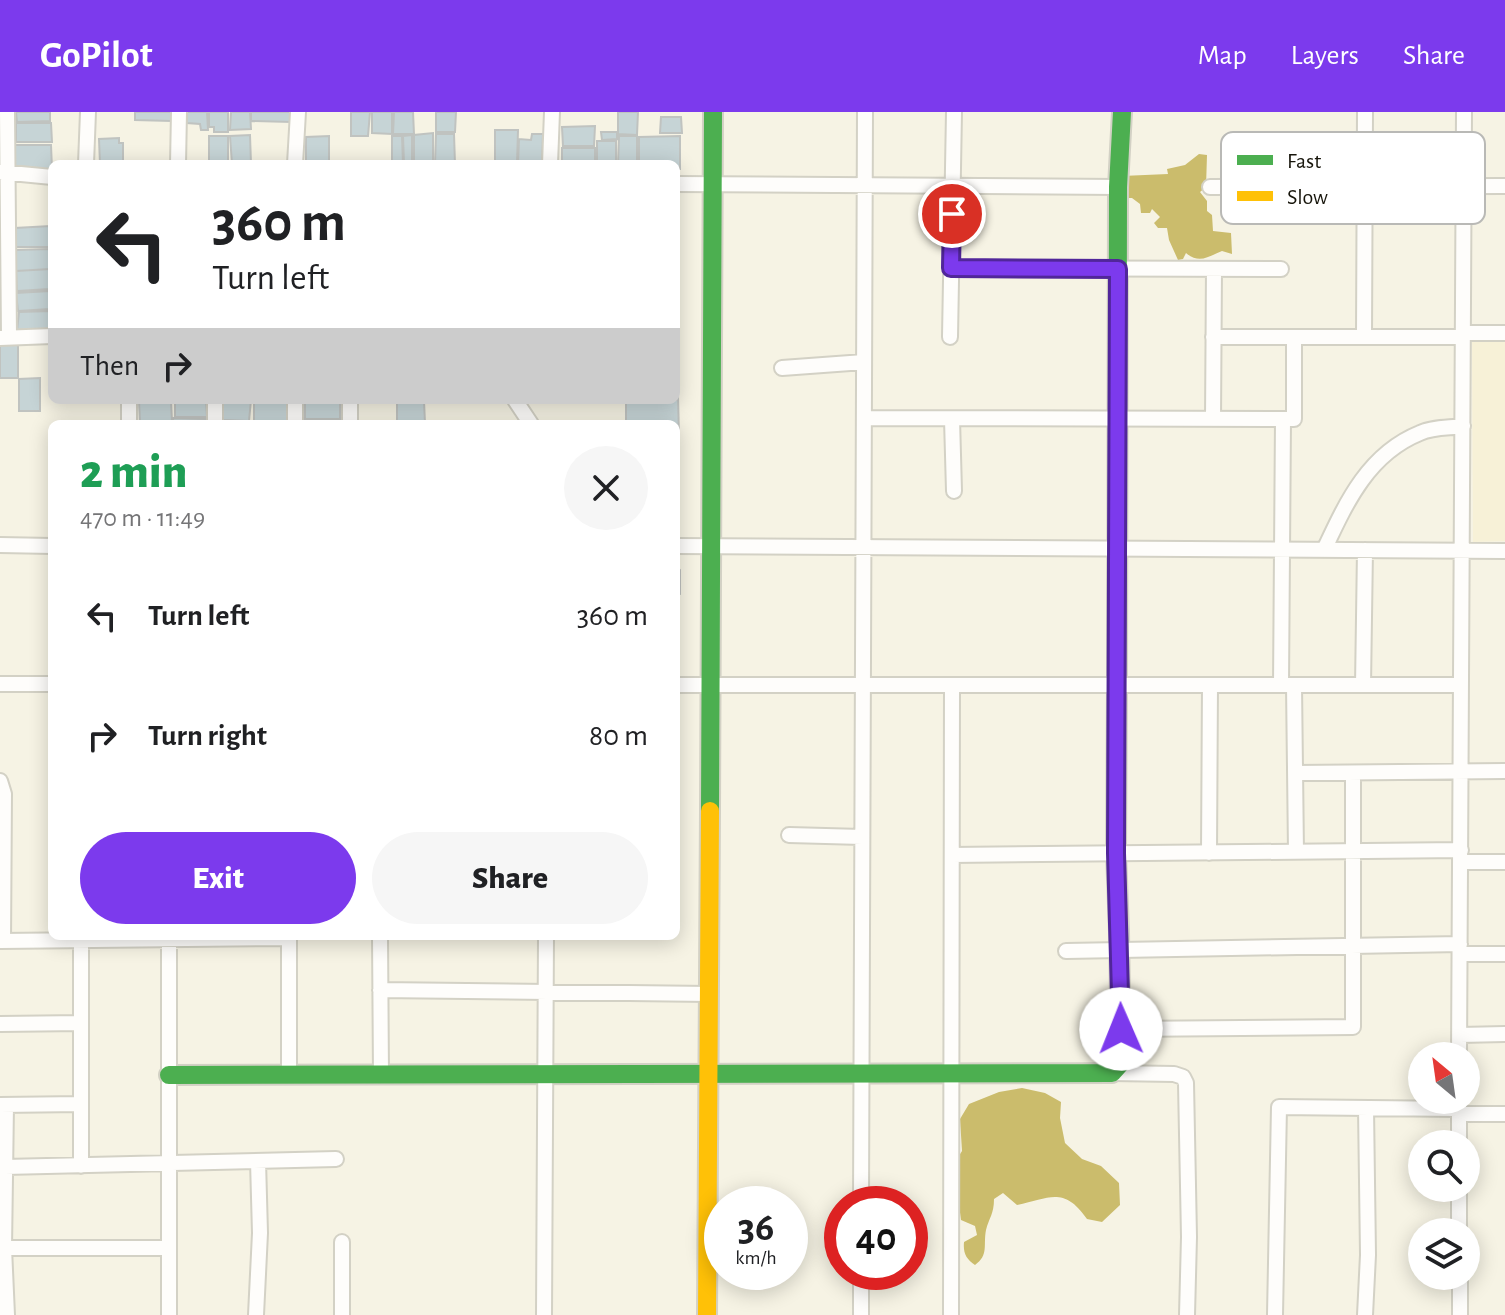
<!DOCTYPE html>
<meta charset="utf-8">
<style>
:root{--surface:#fff;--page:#f6f6f6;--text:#202124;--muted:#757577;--accent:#7c3aed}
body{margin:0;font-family:"Alegreya Sans",sans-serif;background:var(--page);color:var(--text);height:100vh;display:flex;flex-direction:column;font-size:30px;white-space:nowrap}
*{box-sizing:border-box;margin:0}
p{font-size:26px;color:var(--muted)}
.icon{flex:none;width:44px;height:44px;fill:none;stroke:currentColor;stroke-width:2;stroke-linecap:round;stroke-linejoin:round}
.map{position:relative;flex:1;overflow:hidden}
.drawer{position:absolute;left:48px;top:308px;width:632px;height:520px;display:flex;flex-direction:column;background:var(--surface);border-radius:12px;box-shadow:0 4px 20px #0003}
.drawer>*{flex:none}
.guide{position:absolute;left:48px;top:48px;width:632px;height:244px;border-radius:12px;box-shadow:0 4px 20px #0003;background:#fff;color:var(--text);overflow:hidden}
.needle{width:52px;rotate:331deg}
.buttons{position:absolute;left:1408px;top:930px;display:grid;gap:16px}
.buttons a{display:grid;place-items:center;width:72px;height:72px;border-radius:50%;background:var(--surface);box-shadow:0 4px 20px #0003;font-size:40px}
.speed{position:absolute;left:704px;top:1074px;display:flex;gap:16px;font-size:40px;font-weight:700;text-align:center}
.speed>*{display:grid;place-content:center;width:104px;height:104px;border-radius:50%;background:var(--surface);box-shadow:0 4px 20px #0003;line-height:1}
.speed small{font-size:20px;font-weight:400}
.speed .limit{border:12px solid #d22;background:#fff;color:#111}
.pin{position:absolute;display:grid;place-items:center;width:68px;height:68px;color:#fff;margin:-34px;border:4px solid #fff;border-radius:50%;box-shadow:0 2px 8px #0007}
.me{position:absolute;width:88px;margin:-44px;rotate:359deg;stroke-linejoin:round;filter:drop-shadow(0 0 6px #0008)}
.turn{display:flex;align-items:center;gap:28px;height:168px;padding:0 32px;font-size:36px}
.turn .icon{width:104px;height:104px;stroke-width:2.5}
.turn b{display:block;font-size:56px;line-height:68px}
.then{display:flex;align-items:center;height:76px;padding:0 32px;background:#0003;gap:16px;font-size:30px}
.round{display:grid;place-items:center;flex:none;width:84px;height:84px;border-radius:42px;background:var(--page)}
.summary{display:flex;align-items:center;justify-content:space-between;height:136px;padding:0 32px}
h1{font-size:48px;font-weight:800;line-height:60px;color:#1e9e55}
.button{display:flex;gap:16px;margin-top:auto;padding:16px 32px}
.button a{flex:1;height:92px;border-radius:48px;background:var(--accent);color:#fff;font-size:32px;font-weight:800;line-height:92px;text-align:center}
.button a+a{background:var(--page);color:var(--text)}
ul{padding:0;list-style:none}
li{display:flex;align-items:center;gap:24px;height:120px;padding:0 32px}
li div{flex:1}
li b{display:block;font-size:30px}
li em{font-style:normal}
header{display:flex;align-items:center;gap:48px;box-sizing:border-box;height:112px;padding:0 40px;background:var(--accent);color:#fff}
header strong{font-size:38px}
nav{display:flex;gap:44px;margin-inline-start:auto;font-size:28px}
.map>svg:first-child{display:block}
.built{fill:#f7f1d7}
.water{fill:#cbbc6c}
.building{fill:#c6d4d6;stroke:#c0c3c0;stroke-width:2}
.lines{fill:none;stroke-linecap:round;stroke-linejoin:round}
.street-casing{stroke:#d3d1c5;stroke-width:18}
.fast-casing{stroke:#d3d1c5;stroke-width:22}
.slow-casing{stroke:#d3d1c5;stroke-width:22}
.street{stroke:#fefdfb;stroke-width:14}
.fast{stroke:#4caf50;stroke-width:18}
.slow{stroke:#ffc107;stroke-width:18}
.route-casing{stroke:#51269a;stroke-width:20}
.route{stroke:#7c3aed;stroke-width:14}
.key{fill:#fff;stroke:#b9b9b6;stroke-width:2}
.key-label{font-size:22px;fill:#17150b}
</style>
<header>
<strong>GoPilot</strong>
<nav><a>Map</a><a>Layers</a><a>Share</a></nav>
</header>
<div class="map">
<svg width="1505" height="1203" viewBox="0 0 1505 1203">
<rect width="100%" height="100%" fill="#f6f3e4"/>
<path class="built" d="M1472,227H1505V429L1473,430Z"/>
<path class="water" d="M1199,42L1207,43L1206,75L1200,80L1207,89V99L1212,103L1213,119L1231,121L1232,142L1222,139C1208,145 1199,152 1186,141L1183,147L1178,148L1169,128L1167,116H1158L1154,111L1160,105L1152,97L1150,101H1141L1140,92L1132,86H1124L1122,64L1168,62L1167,57L1185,53Z
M1022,976L1045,981L1061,990L1060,1006L1065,1031L1082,1047L1101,1054L1119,1071L1120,1093L1102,1110L1087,1107C1064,1074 1050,1086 1017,1093L1003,1081L994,1087C994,1102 989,1106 986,1118C983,1133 989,1143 975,1153C966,1147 963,1141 964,1130L977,1123L975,1114L961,1108L955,1063V1050L962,1039L960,1007L969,992L999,980Z"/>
<path class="building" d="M16,0H50V9L17,10Z
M135,0H171V9L135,8Z
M187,0H207L208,18H201L200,12L187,11Z
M209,0H228V20H214V15H209Z
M231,0H250L251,17L230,18Z
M251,0H290L291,10L251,9Z
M351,0H370L368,24H351Z
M372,0H392V22L372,21Z
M394,0H413L414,22H393Z
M436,0H456L455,20H436Z
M618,0H638L637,23L618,22Z
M661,5H681L682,21H660Z
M16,11H51L52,30H16Z
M595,14L594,34H563L562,15Z
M495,18H518L517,52H495Z
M601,20H617V27L602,28Z
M433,21V52H414V23Z
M436,22H454L455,52H435Z
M532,22H543L542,52H518L519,27L531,28Z
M250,23L251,52H232L230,24Z
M412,23V52H404L403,24Z
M209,24H228V52H209Z
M329,24V52H306V25Z
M392,24H402L403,52H392Z
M619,24H637V52H618Z
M680,24V57H676V52H639V25Z
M119,26V31H123V52H100L99,27Z
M597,29H616V52H597Z
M15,33H51L52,57H15Z
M562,36H595V52H562Z
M50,114L49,135H15V116Z
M49,137L50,157L16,159L15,138Z
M50,157V177L17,179L16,159Z
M50,179V197L18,199L16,181Z
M51,199L50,220L17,219L19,200Z
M0,233H18V266H0Z
M40,266V299H19V267Z
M676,283H678L679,325H676V312H626V288H676Z
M175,288H206L207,305H175Z
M222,288H251L249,309L220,308Z
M254,288H290L289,312H254Z
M305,288H340V307H305Z
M139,289H171L172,310L140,311Z
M424,289L425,311H397V290Z
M173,306L207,307V312H173Z
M676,455L680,458V482L676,483Z"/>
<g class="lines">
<g class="street-casing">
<path id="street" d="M7,0L9,225
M86,52L88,0
M178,52L179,0
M295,52L298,0
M550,52L552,0
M0,60L52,65
M676,72L1118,75
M1210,75L1505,74
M951,156L1281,157
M1463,221H1505
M950,225L954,0
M1213,225H1463
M1364,225L1365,0
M0,226L52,224
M782,256L864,250
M129,288V312
M215,288V312
M350,288V312
M515,288L531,312
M864,306L1294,307V225
M952,307L954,379
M1213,307L1214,157
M295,312V288
M0,433L52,434
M676,434L1505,439
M1324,438C1346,391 1368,342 1420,321C1432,315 1449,316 1463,314
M0,572H52
M676,573H1461
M1281,573L1283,307
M1294,573L1296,740
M1363,573L1365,438
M1295,661L1505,659
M0,669L4,682L3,829
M789,723L862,725
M1209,741L1210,573
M952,743L1461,738
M1461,750H1505
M380,824L381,963
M0,829L289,826
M1066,839L1460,832
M1460,842H1505
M380,878L709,882
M0,912L81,911
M1121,917L1353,915V661
M1460,923L1505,922
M1459,944L1464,0
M1112,961L1174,962L1183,965L1186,971L1189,1125L1187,1203
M289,963V824
M0,993L81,992
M6,993L4,1136L7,1203
M1459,1002H1505
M1459,1032V992
M81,1054V824
M5,1055L336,1047
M1459,1076V1120
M861,1092L865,0
M342,1130V1203
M0,1136H169
M1460,1164V1203
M169,1203V827
M256,1203L260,1121L258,1049
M544,1203L546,824
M861,1203V1160
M951,1203L952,573
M1275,1203L1279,995L1459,997
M1365,1203L1368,1143L1366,996"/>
</g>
<g class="fast-casing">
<path id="fast" d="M1117,569L1118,75L1122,0
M710,699L713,0
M169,963L1112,961L1121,951L1119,820"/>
</g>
<g class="slow-casing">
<path id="slow" d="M1117,569L1116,741L1119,820
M707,1203L710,699"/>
</g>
<use href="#street" class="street"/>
<use href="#fast" class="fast"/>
<use href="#slow" class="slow"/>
</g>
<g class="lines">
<g class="route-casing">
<path id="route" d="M952,102L951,156L1118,157L1116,741L1121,917"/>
</g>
<use href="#route" class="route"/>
</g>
<rect x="1221" y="20" width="264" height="92" rx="12" class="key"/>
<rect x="1237" y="43" width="36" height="10" fill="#4caf50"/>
<rect x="1237" y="79" width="36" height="10" fill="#ffc107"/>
<g class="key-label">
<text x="1287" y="56">Fast</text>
<text x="1287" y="92">Slow</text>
</g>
</svg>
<div class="buttons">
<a><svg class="needle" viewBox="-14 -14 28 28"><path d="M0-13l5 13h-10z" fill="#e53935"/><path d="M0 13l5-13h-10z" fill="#757577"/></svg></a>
<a><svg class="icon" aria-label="search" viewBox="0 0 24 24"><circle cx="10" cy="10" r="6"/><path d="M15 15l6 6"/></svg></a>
<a><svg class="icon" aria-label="layers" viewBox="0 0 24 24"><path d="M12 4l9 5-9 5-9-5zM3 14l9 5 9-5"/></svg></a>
</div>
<div class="speed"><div>36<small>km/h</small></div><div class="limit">40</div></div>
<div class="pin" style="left:952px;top:102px;background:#d93025"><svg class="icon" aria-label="arrive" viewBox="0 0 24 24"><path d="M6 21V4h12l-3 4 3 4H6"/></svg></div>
<svg class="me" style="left:1121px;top:917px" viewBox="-20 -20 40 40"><circle r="19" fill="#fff"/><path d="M0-13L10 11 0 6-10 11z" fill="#7c3aed"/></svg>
<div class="guide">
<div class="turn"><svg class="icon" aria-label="left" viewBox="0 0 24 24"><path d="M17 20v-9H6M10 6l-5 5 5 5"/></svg><div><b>360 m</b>Turn left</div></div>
<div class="then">Then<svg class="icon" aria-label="right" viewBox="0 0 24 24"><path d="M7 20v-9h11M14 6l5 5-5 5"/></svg></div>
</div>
<section class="drawer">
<div class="summary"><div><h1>2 min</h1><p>470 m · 11:49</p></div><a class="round"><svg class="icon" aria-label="close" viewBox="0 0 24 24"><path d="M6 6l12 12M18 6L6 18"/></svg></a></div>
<ul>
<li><svg class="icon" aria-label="left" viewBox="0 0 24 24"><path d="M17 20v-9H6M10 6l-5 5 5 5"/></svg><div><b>Turn left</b></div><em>360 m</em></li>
<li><svg class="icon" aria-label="right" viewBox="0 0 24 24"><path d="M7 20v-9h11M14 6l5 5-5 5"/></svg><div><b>Turn right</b></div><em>80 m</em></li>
</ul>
<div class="button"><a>Exit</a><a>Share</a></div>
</section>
</div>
